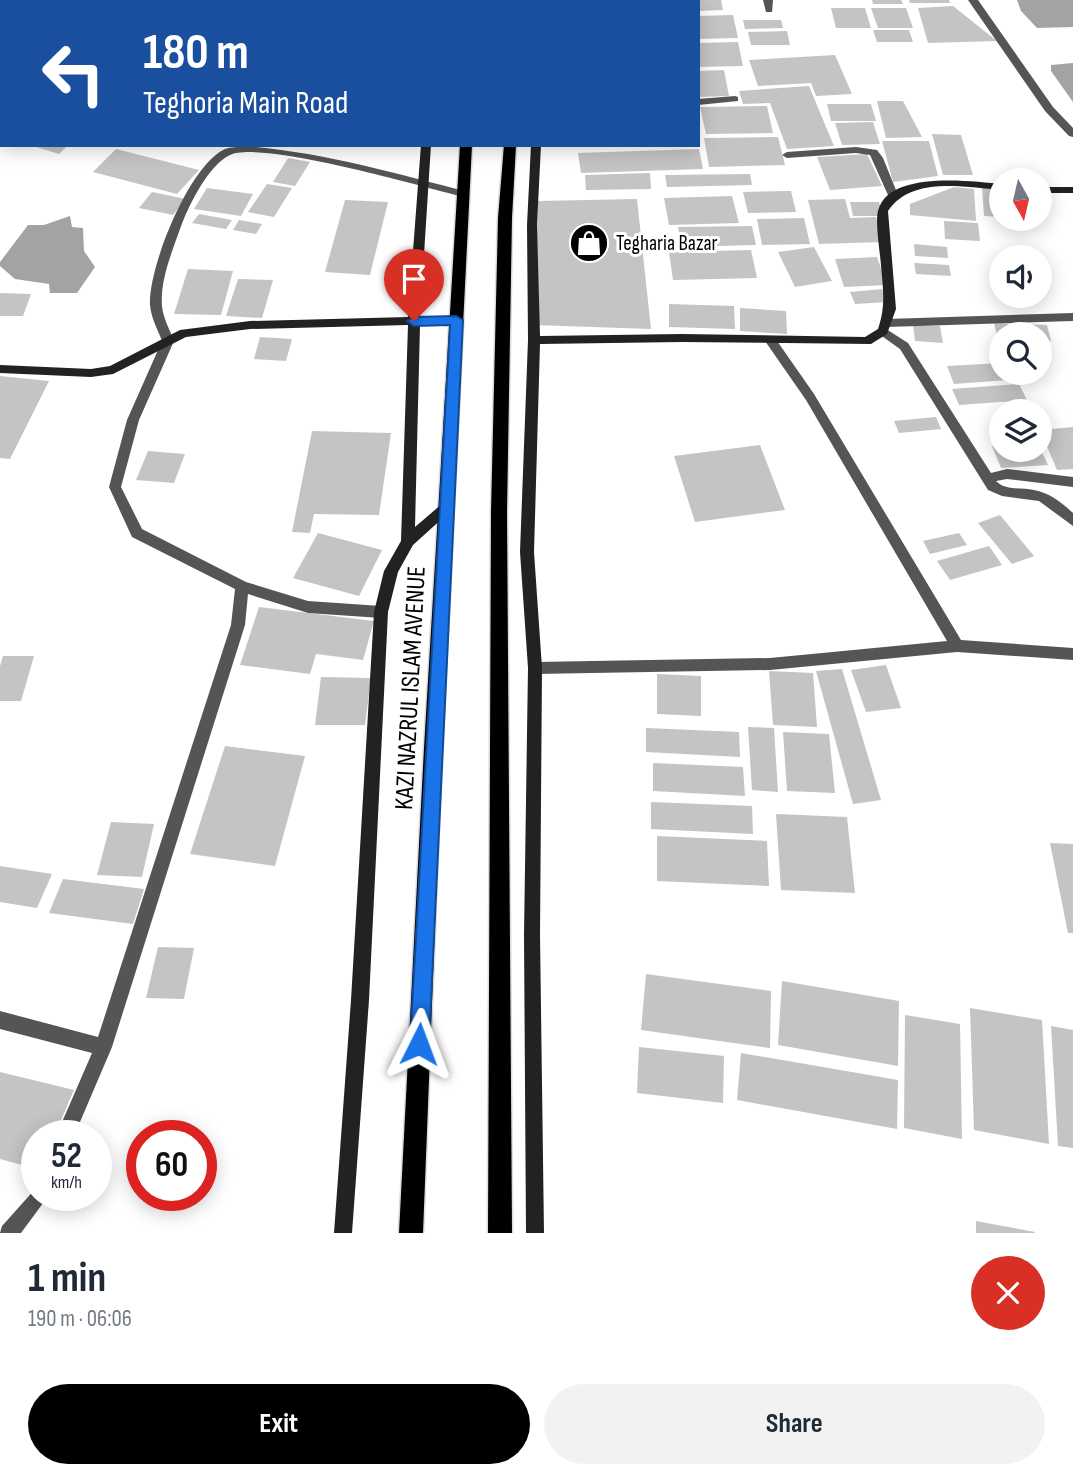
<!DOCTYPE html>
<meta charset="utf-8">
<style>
:root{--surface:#fff;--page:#f2f2f3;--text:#1f2937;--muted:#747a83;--accent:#000}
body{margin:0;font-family:"Sofia Sans Condensed",sans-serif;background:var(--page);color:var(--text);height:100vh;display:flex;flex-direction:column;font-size:26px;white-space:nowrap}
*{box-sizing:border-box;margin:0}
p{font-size:23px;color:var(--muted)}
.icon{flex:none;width:38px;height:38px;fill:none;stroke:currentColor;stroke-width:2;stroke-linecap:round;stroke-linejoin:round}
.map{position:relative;height:1233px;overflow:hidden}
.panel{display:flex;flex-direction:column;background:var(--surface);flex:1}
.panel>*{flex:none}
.guide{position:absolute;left:0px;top:0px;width:700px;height:147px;box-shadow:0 4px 18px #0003;background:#1a4fa0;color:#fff;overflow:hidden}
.needle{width:46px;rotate:172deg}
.fabs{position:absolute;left:989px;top:168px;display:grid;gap:14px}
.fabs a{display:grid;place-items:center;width:63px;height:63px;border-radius:50%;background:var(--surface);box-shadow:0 4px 18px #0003;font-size:35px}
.speed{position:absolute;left:21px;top:1120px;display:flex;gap:14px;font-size:35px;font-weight:700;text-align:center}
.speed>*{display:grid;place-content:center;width:91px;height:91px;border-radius:50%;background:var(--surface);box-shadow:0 4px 18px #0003;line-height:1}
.speed small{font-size:18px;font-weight:400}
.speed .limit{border:10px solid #d22;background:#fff;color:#111}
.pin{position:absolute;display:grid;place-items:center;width:60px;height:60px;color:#fff;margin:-72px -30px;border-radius:50% 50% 50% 0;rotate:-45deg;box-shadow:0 0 7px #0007}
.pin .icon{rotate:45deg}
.me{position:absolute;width:77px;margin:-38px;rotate:3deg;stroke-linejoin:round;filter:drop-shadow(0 0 5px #0008)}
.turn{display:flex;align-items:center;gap:24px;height:147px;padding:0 28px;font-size:32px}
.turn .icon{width:91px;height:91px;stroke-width:2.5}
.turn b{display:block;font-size:49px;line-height:60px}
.round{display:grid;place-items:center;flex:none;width:74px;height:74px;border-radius:37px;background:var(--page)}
.summary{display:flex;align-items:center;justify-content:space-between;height:119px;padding:0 28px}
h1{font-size:42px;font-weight:700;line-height:52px}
.button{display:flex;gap:14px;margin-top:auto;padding:14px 28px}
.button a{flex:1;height:80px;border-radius:42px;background:var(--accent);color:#fff;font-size:28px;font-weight:700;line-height:80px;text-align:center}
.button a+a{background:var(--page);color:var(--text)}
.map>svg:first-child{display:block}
.water{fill:#a3a3a3}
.building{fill:#c4c4c4}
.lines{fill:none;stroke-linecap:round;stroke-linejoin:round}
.primary-casing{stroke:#dbdbdb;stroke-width:3}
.lane{fill:#555;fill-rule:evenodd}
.street{fill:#555;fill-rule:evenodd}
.secondary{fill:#222;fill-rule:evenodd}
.primary{fill:#000;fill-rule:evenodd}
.route{fill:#1a73e8;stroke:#114b97;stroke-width:2}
.labels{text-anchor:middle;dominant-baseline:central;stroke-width:6;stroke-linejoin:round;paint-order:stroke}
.far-poi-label{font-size:21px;fill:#000;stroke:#fff;text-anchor:start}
.street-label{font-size:26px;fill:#000;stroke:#fff}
</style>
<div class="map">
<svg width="1073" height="1233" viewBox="0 0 1073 1233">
<rect width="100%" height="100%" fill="#fff"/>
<path class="water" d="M1017,0H1073V27L1037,28L1021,11Z
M1073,63V102L1051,71V65Z
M70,216L72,227L83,228L84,251L95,267L77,293H50L49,284L15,279L0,266V262L28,225H44Z"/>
<path class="building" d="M698,0H721L723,10L698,11Z
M872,0H901L903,4H873Z
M909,0H949L950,3H910Z
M953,6L997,41L928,43L918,8Z
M831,8H865L871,28H836Z
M871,8H906L913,28H878Z
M733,15L738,38L698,39V16Z
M743,20H781L783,28L745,29Z
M873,30H909L913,42H877Z
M787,31L790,45H751L748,32Z
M738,42L743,66L698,67V43Z
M835,55L852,94L816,96L811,83L758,86L749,60Z
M724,70L729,96L698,97V71Z
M809,86L834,146L787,149L770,103L743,104L739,91Z
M877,101H903L922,137L886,138Z
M827,104H871L876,121H831Z
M767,106L773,133L706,134L700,107Z
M873,122L880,144L842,145L835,123Z
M932,134L961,135L973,175H943Z
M778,137L785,165L709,167L704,138Z
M882,141H929L938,176L893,182Z
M30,145H68L59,154Z
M116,149L199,170L177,194L93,172Z
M699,149L703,169L581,173L578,153Z
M867,154L882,186L830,190L817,157Z
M288,158L310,162L295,186L273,182Z
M650,173L651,189L586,190L585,175Z
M750,174L752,185L667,187L665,175Z
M267,184L292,188L274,217L248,212Z
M954,187L974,189L976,221L910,215V204Z
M982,187L1001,189V217L984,216Z
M207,188L253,194L241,216L194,209Z
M791,191L796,212L748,213L743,192Z
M152,192L186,199L173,215L139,208Z
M732,196L739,223L669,225L664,198Z
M637,199L651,329L534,325L538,201Z
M845,199L850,218L876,217L883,242L819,244L808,200Z
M345,200L388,202L370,275L325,272Z
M850,202H879L883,216H853Z
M199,214L232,220L226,229L192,223Z
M804,218L810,244L762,245L757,219Z
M239,220L262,224L256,234L233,230Z
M944,221L978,223L980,241L945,239Z
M752,226L756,245L681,247L678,227Z
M914,244L947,247L948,258L915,256Z
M814,247L832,281L795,287L778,252Z
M751,250L757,278L673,280L669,252Z
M877,257L887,285L844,287L835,259Z
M914,263L949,265L951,276L916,274Z
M188,269L233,271L221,315L174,314Z
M238,279L273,280L262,318L226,316Z
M882,289L888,302L855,304L850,292Z
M0,293L31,294L23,316H0Z
M669,304L734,306L735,329L669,327Z
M740,308L786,311L787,334L740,331Z
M994,323L1047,325L1051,341L1040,340V334H1001V340H998Z
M913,325L940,326L943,343L915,341Z
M260,337L292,339L286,361L254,359Z
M1001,363V373H1018L1020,379L954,384L947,366Z
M0,376L49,381L10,459L0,458Z
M1019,384L1027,400L959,405L952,389Z
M936,417L941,429L899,433L894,421Z
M1073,427V469L1057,470L1040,430Z
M312,431L391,433L379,515L314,514L310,533L292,532Z
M760,445L785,510L695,522L674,456Z
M1001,445V450H1041L1048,465L1001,468L992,446Z
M148,451L185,454L174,483L136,480Z
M1000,515L1034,556L1012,564L978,523Z
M318,533L382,550L359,596L293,578Z
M959,533L967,545L930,554L923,541Z
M989,546L1002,565L950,580L937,561Z
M259,607L374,621L363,660L316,654L310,674L240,665Z
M3,656H34L21,701H0V666Z
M886,665L901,708L866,712L851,670Z
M842,669L881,800L853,804L816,671Z
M769,671L813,673L817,727L773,725Z
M657,674L701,676V716L657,714Z
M321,677L371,678L365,725H315Z
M748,727L774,728L778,792L752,790Z
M646,728L739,732L740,757L646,752Z
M783,732L829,734L835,793L787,791Z
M225,746L305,756L275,866L190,854Z
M653,763L743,767L745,796L653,791Z
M651,802L752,806L753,834L651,829Z
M776,814L847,817L855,893L781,890Z
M111,822L154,824L142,877L97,875Z
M657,836L767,841L769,886L657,881Z
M1050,843L1073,844V933H1068Z
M0,866L52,874L37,908L0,902Z
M63,879L144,889L133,924L49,913Z
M158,947L194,948L184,999L146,998Z
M646,974L771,991L770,1048L641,1030Z
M782,981L899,1001L898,1066L778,1045Z
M970,1008L1042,1020L1049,1144L974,1130Z
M905,1015L960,1024L962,1139L904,1128Z
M1051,1026L1073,1030V1148L1058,1146Z
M639,1047L724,1056L723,1103L637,1093Z
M741,1053L898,1080L897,1129L737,1100Z
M0,1072L74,1090L54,1136H37V1169L0,1159Z
M976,1221L1035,1232L1034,1233H976Z"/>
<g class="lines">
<g class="primary-casing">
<path id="primary" d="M474,0H486V2H474Z
M512,0H524V2H512Z
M460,145H472L442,748L423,1233H399L424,748Z
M504,145H516L512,218L507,512L512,1233H488L491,512L498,218Z"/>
</g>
<path class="lane" d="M735,96L738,97V101L698,105V99Z"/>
<path class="street" d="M0,0L5,1L6,2H2L0,6Z
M34,0H44L34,2Z
M407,0H424L425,2H409Z
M763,0H773L772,12H766Z
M968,0H978L1053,107L1073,128V137L1069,136L1045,111Z
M246,146C321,152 395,173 468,192L469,194L464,197C423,187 262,140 230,155C208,165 188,207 180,229C172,252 160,280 162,306C163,318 170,330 174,341L139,420L121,487L142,529L246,582L308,601L381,606L386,608L388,612L386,616L381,618L308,613L248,594L245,625L112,1047L74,1136H56L92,1053L0,1029V1011L98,1037L231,625L235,589L132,537L109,487L127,420L162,341C158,330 151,318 150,305C148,268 189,165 225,149C231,147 239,147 246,146Z
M856,147L877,150L883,158L898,195L897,197L893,198L888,195L870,155L856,153L787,158L782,155L787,152Z
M1073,313V321L887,327L881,323L887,319Z
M883,327L908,343L991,473L1007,469L1073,477V487L1007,479L996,481C1006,491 1021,487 1034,490C1050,493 1061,502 1073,513V526L1039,501L1002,496L988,490L900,349L879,334V328Z
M771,337L775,338L814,394L961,640L1073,648V660L957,652L770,670L535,674L530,672L528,668L530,664L535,662L770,658L947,641L806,400L765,341Z
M37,1187V1195H49L21,1233H0L2,1226Z"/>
<path class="secondary" d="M438,0H448V2H438Z
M538,0H548V2H538Z
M421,145H431L420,317L456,316L462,320L456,324L420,325L415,527L443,503H453L455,507L413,545L398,572L388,612L369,1000L352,1233H334L351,1000L374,612L384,571L401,541L408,325L250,329L186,337L113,374L91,377L0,373V365L91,369L110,366L180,330L250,321L408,317Z
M531,145H541L537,225L540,336L682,334L865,337L878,329C886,305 883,290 881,265C880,253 875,221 878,211C888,170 971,181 1001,184V190C965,187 911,176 888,211L896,309L887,334L871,344L682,342L540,344L534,552L542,668L540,935L544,1233H526L524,935L528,668L520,552L528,340L527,225Z
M1040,187H1073V193H1040Z"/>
<use href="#primary" class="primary"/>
</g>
<path class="route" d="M456,316L463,320L429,1044L426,1051L419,1054L412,1051L410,1044L450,325L414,326L407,321L414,317Z"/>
<defs>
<g id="shop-disc" transform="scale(2.0125)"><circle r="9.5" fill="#000" stroke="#fff"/><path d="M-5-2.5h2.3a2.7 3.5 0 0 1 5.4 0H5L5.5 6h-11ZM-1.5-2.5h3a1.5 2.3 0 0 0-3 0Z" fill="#fff"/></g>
</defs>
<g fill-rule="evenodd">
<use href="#shop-disc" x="589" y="243"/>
</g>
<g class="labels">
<g class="far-poi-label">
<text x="616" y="243">Tegharia Bazar</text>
</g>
<g class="street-label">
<text transform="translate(411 688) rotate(-87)">KAZI NAZRUL ISLAM AVENUE</text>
</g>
</g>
</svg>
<div class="fabs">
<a><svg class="needle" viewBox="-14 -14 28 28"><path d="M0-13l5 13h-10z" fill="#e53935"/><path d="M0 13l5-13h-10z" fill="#747a83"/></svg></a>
<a><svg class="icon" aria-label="sound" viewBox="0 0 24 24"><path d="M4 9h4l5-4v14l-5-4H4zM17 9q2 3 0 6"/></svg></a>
<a><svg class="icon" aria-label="search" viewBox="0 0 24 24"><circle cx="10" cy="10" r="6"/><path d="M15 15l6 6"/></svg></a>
<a><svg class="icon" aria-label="layers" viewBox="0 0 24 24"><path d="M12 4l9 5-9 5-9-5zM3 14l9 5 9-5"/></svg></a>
</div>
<div class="speed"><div>52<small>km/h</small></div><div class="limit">60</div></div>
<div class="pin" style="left:414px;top:321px;background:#d93025"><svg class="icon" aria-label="arrive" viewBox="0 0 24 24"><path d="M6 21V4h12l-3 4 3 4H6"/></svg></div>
<svg class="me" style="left:419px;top:1044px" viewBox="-20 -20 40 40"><path d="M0-17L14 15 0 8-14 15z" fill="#1a73e8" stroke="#fff" stroke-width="4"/></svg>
<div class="guide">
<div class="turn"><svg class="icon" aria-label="left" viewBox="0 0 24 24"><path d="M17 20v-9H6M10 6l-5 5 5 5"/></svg><div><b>180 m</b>Teghoria Main Road</div></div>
</div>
</div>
<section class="panel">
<div class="summary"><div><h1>1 min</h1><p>190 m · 06:06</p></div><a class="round" style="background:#d93025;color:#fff"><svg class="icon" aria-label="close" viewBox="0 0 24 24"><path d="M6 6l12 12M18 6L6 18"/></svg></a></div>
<div class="button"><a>Exit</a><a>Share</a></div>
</section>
